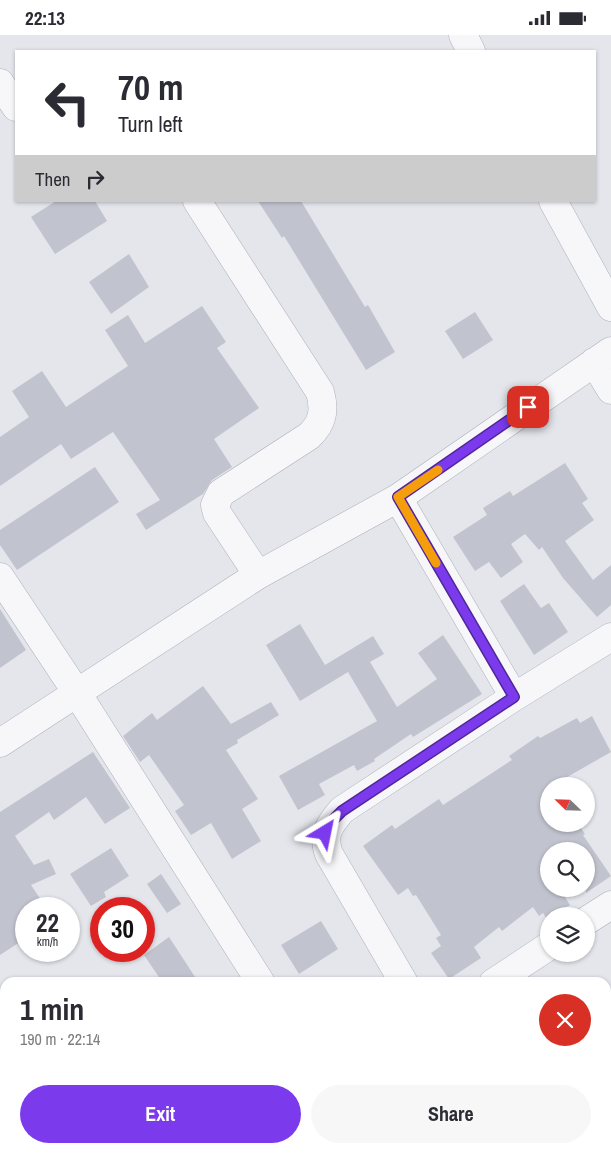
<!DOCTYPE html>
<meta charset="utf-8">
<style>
:root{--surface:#fff;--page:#f7f7f7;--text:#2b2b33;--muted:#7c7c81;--accent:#7c3aed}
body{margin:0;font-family:"Archivo Narrow",sans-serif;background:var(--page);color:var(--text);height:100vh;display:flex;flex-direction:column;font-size:19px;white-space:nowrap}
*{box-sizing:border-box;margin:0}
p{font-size:16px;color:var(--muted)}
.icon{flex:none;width:28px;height:28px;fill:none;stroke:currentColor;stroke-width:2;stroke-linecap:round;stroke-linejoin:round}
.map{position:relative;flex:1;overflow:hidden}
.details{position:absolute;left:0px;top:942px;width:611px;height:176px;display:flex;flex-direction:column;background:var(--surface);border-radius:15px 15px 0 0;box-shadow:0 1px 4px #0004}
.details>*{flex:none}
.top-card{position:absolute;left:15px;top:15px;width:581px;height:152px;border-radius:0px;box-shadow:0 1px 4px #0004;background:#fff;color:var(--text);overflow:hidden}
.needle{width:32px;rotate:293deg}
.tools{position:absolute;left:540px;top:742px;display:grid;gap:10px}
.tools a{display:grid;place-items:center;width:55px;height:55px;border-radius:50%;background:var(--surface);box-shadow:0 1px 4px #0004;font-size:25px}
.speed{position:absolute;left:15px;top:862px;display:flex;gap:10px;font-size:25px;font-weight:700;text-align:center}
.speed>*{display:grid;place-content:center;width:65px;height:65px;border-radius:50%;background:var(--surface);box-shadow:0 1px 4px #0004;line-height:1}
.speed small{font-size:12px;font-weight:400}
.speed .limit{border:8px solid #d22;background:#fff;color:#111}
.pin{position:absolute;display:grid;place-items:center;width:42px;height:42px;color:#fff;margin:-21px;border-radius:10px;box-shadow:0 2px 8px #0006}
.me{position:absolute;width:55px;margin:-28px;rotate:35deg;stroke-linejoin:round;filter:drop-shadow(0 0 4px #0008)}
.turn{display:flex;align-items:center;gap:18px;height:105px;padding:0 20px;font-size:22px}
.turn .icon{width:65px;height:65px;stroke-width:2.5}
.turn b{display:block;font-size:35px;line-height:42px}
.then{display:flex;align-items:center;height:48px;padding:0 20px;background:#0003;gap:10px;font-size:19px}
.round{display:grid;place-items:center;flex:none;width:52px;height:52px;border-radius:26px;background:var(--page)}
.headline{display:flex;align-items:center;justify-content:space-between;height:85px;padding:0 20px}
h1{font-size:30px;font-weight:700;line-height:38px}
.primary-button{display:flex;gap:10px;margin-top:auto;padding:10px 20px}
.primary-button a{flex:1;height:58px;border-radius:30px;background:var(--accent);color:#fff;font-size:20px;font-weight:700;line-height:58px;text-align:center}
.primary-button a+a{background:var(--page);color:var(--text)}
.status{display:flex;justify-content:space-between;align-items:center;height:35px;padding:0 25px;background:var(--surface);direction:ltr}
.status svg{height:14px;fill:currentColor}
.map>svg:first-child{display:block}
.building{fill:#c1c4cf}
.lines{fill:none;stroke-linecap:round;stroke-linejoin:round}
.minor-casing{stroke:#acb0ba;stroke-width:29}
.minor{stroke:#f7f7fa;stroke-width:28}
.route-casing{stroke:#51269a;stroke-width:12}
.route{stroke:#7c3aed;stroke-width:9}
.slow{stroke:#f59e0b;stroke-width:9}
</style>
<div class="status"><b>22:13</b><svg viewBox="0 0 49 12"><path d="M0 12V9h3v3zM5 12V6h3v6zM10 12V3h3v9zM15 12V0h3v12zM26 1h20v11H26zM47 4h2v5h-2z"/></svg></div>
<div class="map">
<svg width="611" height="1118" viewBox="0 0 611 1118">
<rect width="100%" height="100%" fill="#e4e6ec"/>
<path class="building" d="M56,166H95L107,186L55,219L31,182Z
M258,166H301L365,272L368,270L395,317L366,335L284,201L282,203Z
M129,219L149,252L111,279L89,247Z
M202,271L226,307L217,313L259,373L214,404L232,432L212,445L203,459L146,495L136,479L160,465L113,397L71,424L61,409L0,451V402L29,382L12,356L42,336L66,372L128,331L105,295L128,280L145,308Z
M475,277L493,305L463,324L445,296Z
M565,428L588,464L582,468L594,485L565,506L593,545L611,530V570L597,582L563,543L542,512L539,515L525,499L511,509L523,527L501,543L489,527L475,536L453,502L487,480L483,473L510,456L513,461Z
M95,432L119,467L17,535L0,510V495Z
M524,549L541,573L549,568L568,597L534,620L500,566Z
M0,574L26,615L0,633Z
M300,589L325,630L373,601L384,619L370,627L397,672L437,644L418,618L443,600L482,659L413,702L411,699L374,724L375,726L357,736L354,730L319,749L325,760L298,775L279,741L377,686L348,637L300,666L266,610Z
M203,651L231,689L271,667L279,680L237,705L238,708L226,715L258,764L242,774L261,806L232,824L211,788L191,800L175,776L184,770L149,720L140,727L123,701L152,678L157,685Z
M592,681L611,717L562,745L566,751H549V789H578L585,799L583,800L611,841L586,858V816H549V854H560L570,870L547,884L543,878L539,881L533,872L502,896L499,892L474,912L481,923L449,944L431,918L441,911L436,903L441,900L416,860L413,861L408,853L398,860L363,811L392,790L395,794L439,764L443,770L512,725L509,721L538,701L540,703L577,683L580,688Z
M93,717L130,773L105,789L86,762L54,785L49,777L15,801L34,830L49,824L56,839L31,850L47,874H26V903L0,920V777Z
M111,813L129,841L104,857L106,862L91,871L70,839Z
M161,839L181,869L167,878L147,849Z
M321,886L338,914L299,939L281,910Z
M169,902L199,948H163L144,920Z"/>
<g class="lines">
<g class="minor-casing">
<path id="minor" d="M463,0L471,16
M0,48L16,72
M197,166L320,357C325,375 323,388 309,401L221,458L215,470L217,478L258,540
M553,166L611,272
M594,327L611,355
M398,463L514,662
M0,542L77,658L261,948
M0,708L258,540L398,463L611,316
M586,886L611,870
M404,948L329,819C322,800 329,790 342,775L514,662L611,602
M493,948L549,911
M0,1012L5,1008
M219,1114L221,1118"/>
</g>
<use href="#minor" class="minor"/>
</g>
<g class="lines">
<g class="route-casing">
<path id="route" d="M325,798L330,788L342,776L514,662L398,462L528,372"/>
</g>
<use href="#route" class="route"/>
<path class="slow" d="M436,528L398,462L438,435"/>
</g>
</svg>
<div class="tools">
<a><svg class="needle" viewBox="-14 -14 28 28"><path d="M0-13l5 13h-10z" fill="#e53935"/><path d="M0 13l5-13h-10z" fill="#7c7c81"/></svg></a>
<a><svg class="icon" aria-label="search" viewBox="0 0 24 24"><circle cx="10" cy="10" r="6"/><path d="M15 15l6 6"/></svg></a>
<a><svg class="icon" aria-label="layers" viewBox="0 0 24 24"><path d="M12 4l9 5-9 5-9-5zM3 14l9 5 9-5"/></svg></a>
</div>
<div class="speed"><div>22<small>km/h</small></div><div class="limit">30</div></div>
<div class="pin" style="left:528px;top:372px;background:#d93025"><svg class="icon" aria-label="arrive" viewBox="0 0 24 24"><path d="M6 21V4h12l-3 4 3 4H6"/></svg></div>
<svg class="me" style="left:325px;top:798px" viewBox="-20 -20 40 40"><path d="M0-17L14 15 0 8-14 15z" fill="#7c3aed" stroke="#fff" stroke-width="4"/></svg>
<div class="top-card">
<div class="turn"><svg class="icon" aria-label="left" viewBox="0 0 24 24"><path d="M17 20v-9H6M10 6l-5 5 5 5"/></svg><div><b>70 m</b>Turn left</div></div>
<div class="then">Then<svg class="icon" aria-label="right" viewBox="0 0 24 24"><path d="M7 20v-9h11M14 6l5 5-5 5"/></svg></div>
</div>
<section class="details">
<div class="headline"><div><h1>1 min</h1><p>190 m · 22:14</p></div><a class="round" style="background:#d93025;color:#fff"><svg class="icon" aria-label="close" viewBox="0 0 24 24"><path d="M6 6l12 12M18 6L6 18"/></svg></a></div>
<div class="primary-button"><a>Exit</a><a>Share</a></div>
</section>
</div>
